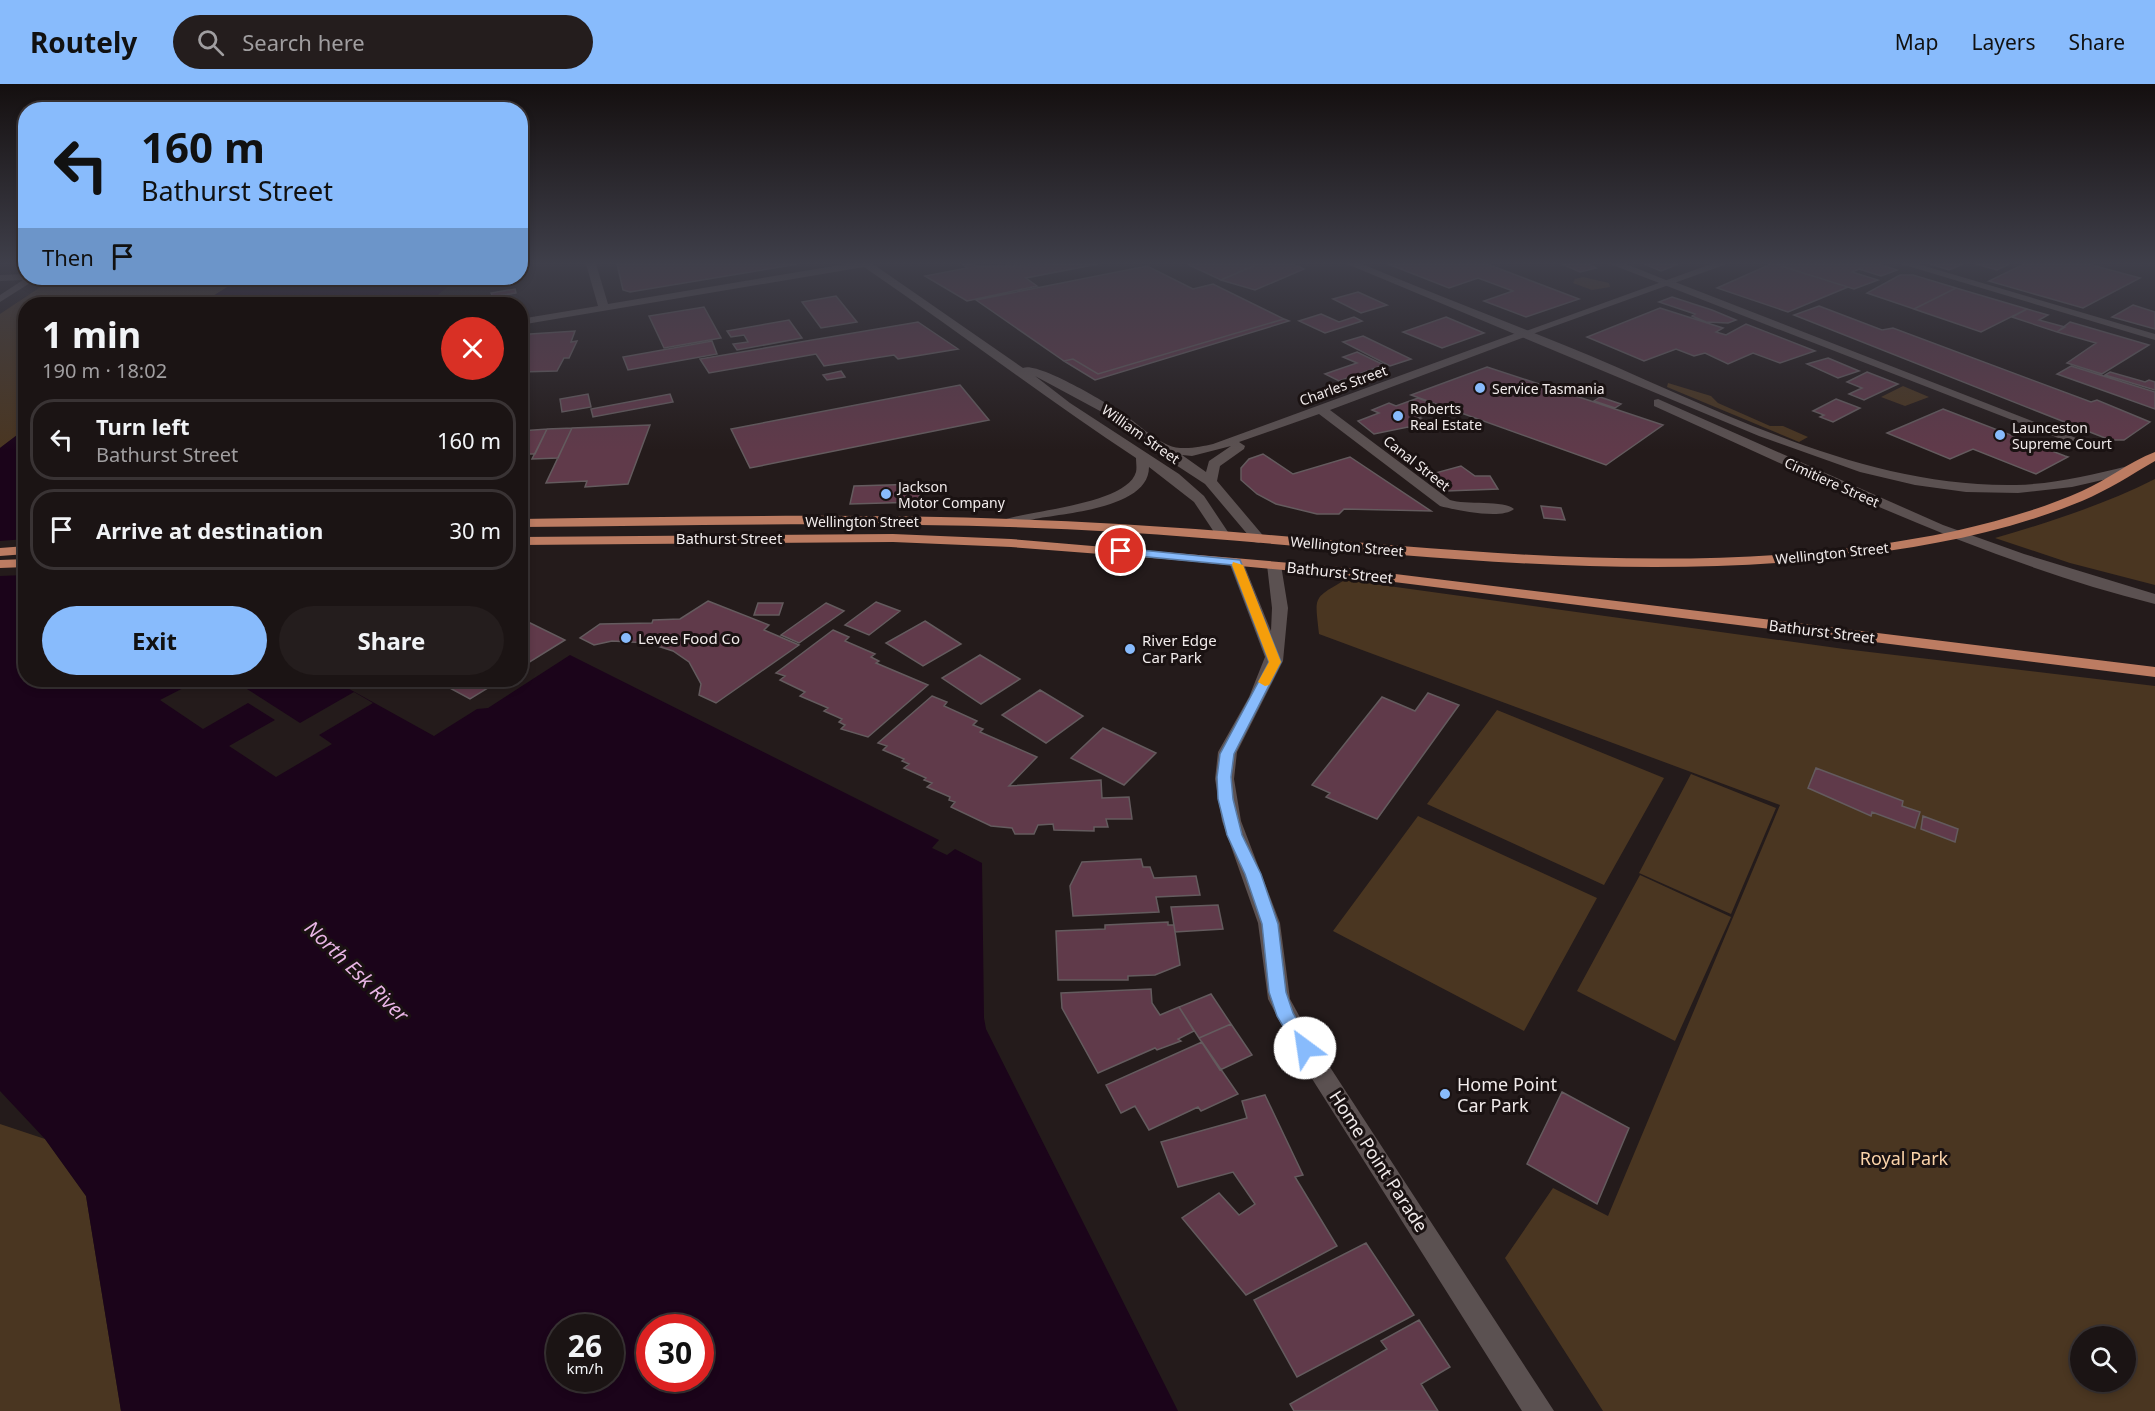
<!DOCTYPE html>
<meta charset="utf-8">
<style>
:root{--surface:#1b1414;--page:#241d1d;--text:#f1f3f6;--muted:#a09ea0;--line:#393334;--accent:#88bbfc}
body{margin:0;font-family:"Noto Sans",sans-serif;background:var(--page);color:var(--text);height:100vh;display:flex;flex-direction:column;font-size:22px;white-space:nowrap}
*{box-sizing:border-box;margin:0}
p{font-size:20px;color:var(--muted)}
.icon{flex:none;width:33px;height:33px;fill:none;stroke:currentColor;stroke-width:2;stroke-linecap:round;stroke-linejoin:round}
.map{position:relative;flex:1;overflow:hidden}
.drawer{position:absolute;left:18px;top:213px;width:510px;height:390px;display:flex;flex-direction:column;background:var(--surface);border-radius:24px;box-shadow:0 3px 9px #0003,0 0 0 2px var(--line)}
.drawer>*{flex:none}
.banner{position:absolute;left:18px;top:18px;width:510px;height:183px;border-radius:24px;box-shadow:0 3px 9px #0003,0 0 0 2px var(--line);background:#88bbfc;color:#111;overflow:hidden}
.buttons{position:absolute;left:2070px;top:1242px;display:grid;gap:12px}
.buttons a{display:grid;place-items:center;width:66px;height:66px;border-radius:50%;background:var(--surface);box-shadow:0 3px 9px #0003,0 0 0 2px var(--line);font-size:30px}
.speed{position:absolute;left:546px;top:1230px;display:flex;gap:12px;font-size:30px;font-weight:700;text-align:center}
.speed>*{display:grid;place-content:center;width:78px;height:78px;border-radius:50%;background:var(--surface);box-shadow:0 3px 9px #0003,0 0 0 2px var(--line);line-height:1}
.speed small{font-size:15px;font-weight:400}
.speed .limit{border:9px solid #d22;background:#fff;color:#111}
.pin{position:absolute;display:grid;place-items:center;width:51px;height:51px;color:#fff;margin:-26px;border:3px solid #fff;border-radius:50%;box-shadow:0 2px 6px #0007}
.me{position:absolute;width:66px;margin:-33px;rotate:329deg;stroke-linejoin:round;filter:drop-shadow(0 0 4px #0008)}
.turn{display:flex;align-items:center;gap:21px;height:126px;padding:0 24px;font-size:27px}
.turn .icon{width:78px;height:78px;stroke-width:2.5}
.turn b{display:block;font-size:42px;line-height:51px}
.then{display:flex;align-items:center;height:57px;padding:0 24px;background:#0003;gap:12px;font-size:22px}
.round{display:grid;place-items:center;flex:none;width:63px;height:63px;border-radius:32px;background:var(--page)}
.overview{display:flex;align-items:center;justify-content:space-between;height:102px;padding:0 24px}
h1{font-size:36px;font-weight:700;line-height:45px}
.button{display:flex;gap:12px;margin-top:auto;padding:12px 24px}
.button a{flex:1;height:69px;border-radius:36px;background:var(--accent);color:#111;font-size:24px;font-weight:700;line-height:69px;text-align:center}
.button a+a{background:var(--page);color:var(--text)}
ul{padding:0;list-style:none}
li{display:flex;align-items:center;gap:18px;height:81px;margin:0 12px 9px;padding:0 12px;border:3px solid var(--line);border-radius:24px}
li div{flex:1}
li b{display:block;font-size:22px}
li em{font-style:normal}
header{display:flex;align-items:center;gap:36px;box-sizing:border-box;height:84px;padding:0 30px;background:var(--accent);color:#111}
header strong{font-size:28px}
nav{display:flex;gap:33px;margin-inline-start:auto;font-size:21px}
.search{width:420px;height:54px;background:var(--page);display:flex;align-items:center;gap:15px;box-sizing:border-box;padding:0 21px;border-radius:33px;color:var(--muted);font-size:22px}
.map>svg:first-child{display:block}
.green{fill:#4a3621;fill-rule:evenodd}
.water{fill:#1b041a;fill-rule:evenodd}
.pier{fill:#241b1b}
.building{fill:#603a4a;stroke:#645b5e;stroke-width:1.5}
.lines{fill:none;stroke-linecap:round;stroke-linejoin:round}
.pedestrian{fill:#5b5151;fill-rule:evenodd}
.minor{fill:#5b5151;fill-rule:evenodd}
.tertiary{fill:#5b5151;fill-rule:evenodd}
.secondary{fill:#5b5151;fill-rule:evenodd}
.trunk{fill:#bc7c62;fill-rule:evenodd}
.route{fill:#88bbfc;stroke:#587aa4;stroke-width:1.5}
.slow{fill:#f59e0b}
.poi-dot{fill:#88bbfc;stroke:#1a1212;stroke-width:2}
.labels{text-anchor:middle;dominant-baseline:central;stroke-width:6;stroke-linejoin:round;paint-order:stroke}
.far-street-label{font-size:14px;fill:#f1ebeb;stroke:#1a1212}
.far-poi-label{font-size:14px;fill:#f1ebeb;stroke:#1a1212;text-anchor:start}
.street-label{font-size:15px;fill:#f1ebeb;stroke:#1a1212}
.poi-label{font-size:15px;fill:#f1ebeb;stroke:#1a1212;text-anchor:start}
.near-poi-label{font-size:18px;fill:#f1ebeb;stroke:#1a1212;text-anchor:start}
.near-park-label{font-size:18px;fill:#fcd4aa;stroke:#1a1212}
.near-street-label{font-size:18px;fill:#f1ebeb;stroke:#1a1212}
.near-water-label{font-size:20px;font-style:italic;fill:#e9b5e5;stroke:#1a1212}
</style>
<header>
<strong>Routely</strong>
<div class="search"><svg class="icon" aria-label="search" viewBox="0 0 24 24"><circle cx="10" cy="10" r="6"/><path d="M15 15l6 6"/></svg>Search here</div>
<nav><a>Map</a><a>Layers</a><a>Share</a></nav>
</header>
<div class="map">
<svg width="2155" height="1327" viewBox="0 0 2155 1327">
<rect width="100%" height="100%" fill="#241b1b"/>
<path class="green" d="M1583,193L1609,199L1610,203L1592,206L1573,199L1575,195Z
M54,194H242L200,220H26L25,345L0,364V230Z
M1668,299L1711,312L1718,319L1770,342H1783L1808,353L1799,358L1667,303Z
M1903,302L1929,313L1905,322L1881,313Z
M2155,395V501L2070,479L1995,454C2050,438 2103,421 2155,395Z
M1345,496L1844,565L2155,602V1327H1603L1505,1174L1553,1104L1608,1132L1780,721L1319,550C1315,512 1312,515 1345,496ZM2080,1252H2126V1298H2080Z
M1497,626L1664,694L1604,801L1427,720Z
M1691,690L1776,724L1731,830L1639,789Z
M1418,732L1597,814L1524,947L1333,847Z
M1640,791L1731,833L1675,957L1577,907Z
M0,1040L45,1055L86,1112L121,1327H0Z"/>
<path class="water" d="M242,194H458L427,220H200Z
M25,345L26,596H333L434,652L477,625L488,624L570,571L939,756L932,764L947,771L955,765L982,779L984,934L986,945L1178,1327H121L86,1112L45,1055L0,1007V364ZM560,1244H610V1294H560ZM650,1244H700V1294H650Z"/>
<path class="pier" d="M25,455V491L0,492V457Z
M199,596H264L247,605L300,639L354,608L373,619L319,651L332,660L276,693L229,662L275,636L248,619L203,645L160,616Z"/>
<path class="building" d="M617,180H798L630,208L623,206Z
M963,180L981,182L1098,180L1026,194L1037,202L967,217L925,192L967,184Z
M1187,180H1258L1221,196Z
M1258,180H1293L1304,185L1255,206L1221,196Z
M1388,180H1487L1579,215L1526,233L1484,217L1513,207L1478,194L1449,204Z
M1562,180H1588L1596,184L1580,188Z
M1644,180H1678L1661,187Z
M1771,180H1775L1848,203L1788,228L1717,204Z
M1775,180H1878L1897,186L1881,192L1859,185L1852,188L1878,196L1854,205Z
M1930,180H1963L1949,186Z
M1976,180H2009L1997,186Z
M2024,180H2088L2140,194L2083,224L1989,197Z
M1147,182L1193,205L1213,200L1284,235L1098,290L1073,275L1064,277L976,216Z
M1900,191H1913L1956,204L1914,225L1867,209Z
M1956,204L2027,225L1981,248L1914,225Z
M515,205L516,209L493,213L491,209Z
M1358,208L1387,221L1361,229L1333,215Z
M836,212L857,238L821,244L802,218Z
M1672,213L1712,226L1736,236L1728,239L1706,238L1692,232L1695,230L1659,218Z
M2133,221L2155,228V245L2112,233Z
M1819,222L1882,246L1893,244L2091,318L2097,316L2150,338L2124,356H2110L1794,231Z
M704,223L721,254L664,264L649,232Z
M1660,224L1723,244L1716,248L1726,251L1746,240L1815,267L1780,279L1753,269L1728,280L1705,269L1694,272L1676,265L1644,277L1587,253Z
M2027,225L2048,231L2039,236L2065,243L2057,248L2012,233Z
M1321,230L1339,238L1354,233L1362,237L1325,249L1299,237Z
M1446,233L1484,249L1442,264L1403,248Z
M1284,235L1289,237L1095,296L1064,277L1073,275L1098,290Z
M789,236L802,254L737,266L733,260L748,258L744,251L731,253L727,247Z
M918,238L958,265L898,275L894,271L824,282L816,270L709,289L700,275Z
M2070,238L2149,261L2102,290L2067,279L2096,259L2057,248Z
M575,247L571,258L577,257L569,274H564L557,287L520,288V262H524L530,250Z
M1363,252L1411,275L1390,282L1343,258Z
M712,257L717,270L628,286L623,273Z
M1357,268L1384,281L1339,297L1325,290L1357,279L1343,273Z
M1828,274L1859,287L1838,294L1807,280Z
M2071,282L2155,308V325L2057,290Z
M1487,283L1591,317L1663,341L1606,381L1411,311Z
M841,287L845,293L827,296L823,291Z
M1867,288L1898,300L1864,316L1849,310L1862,304L1847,298Z
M2110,288L2145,298L2149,296L2155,298V306L2105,291Z
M960,301L989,336L750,384L731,345Z
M588,310L591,323L562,328L560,315Z
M670,310L673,318L593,333L591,325Z
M1600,313L1621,320L1615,324L1594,317Z
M1418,314L1444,324L1418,334L1429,338L1416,346L1408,343L1374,350L1358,337L1379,329L1372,326L1389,319L1396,322Z
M1836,315L1860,324L1833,338L1820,333L1824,331L1813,327Z
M1943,325L2065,372L2068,373L2036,390L1973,365L1950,375L1887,349Z
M650,341L628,400L585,403L587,397L546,399L572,344Z
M572,344L558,374L532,375L547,345Z
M547,345L535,370H520V347Z
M1263,370L1293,390L1350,373L1431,427L1344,425L1339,430H1317L1276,420L1257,410L1241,396V384L1249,375Z
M1461,382L1475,392H1490L1498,405L1446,407L1428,391Z
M920,400L919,418L850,420L854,402Z
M1541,422L1561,424L1565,436L1544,434Z
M708,517L769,541L764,546L799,561L716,619L699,611L701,600L689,578L673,567L648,559L612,557L594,561L580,554L600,540L652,539L653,536L680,535Z
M876,518L900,527L869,551L845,541Z
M758,519H783L779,531H754Z
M826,519L844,527L799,559L781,551Z
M520,534L565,556L520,584Z
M925,537L961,560L923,582L886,559Z
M833,546L849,553L845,557L875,570L871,573L879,577L876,579L928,601L868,653L841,645L845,641L839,638L842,635L824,627L828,624L800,612L805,608L780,596L785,592L776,589Z
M980,571L1020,595L981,620L942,594Z
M435,596H501L470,615Z
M1040,606L1083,632L1046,659L1002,631Z
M1428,609L1459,621L1377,735L1326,713L1330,709L1312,701L1382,613L1415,627Z
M932,612L947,618L944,622L977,637L973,641L983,645L980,648L1037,673L1009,702L1101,696L1102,714L1129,713L1132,735H1106L1108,743H1094V747L1054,746L1053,740L1038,741L1034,750H1015L1012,744L991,742L951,723L955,718L949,716L950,713L927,703L932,699L924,696L926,694L904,684L909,680L902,677L904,675L883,666L887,662L878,659Z
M1103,644L1156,669L1124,701L1071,674Z
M1816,684L1903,717L1902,722L1920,728L1915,744L1872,728L1871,732L1808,704Z
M1923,732L1958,745L1955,758L1921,745Z
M1141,775L1143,783H1150L1154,794L1196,792L1200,811L1156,813L1159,828L1073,832L1070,802L1082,778Z
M1218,821L1223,845L1175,848L1171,823Z
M1168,838V841H1174L1180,881L1155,891L1128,892V896H1058L1056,847L1105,845V841Z
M1151,905L1152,919L1160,931L1179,923L1194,947L1178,955L1181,957L1157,966L1155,964L1098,989L1062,924L1061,909Z
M1211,910L1231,940L1199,954L1179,923Z
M1231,940L1252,971L1220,986L1199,954Z
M1202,958L1238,1010L1201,1027L1198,1023L1149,1046L1135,1022L1121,1029L1106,1001Z
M1562,1008L1629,1044L1597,1120L1527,1080Z
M1265,1011L1303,1091L1295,1093L1337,1162L1246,1211L1182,1134L1219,1109L1239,1131L1255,1120L1233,1088L1178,1103L1161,1058L1247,1034L1242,1017Z
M1366,1159L1414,1231L1297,1293L1254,1216Z
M1419,1236L1450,1283L1421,1300L1438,1327H1294L1290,1320L1387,1265L1381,1257Z"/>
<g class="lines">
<path class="pedestrian" d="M1610,180H1626L1676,200L1667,202Z"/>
<path class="minor" d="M586,180H596L608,220L846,180H873L1023,284C1037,277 1107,319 1122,329C1137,339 1152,354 1168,361C1181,367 1200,363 1213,360L1519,248H1527V252L1330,326L1450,416C1465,421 1505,416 1514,425C1502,436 1455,426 1440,422L1319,330L1239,358L1245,362L1244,365L1220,382L1217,397L1266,455L1259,459L1254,458L1205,400L1156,368L1155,364L1113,334L1035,292L1070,319L1179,390L1204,412L1230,451L1228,454H1218L1194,418L1149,383C1149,426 1059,429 1030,436C1023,438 1016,441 1008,443L1003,442V436C1032,426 1127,420 1136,388C1137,384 1136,378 1136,374C1044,313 956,246 864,183L520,241V235L598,222ZM1231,362L1209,377L1206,388L1182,371L1192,372Z
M26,190V194H38L0,218V211L23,196L0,197V191Z
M1667,198H1675L2076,354L2074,357H2066L1667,202Z
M1236,474L1243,478L1271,547L1272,524L1267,481L1269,478H1279L1281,481L1288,524L1283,577L1237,668L1234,695L1241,737L1280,839L1290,915L1313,957L1554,1327H1522L1297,971L1268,915L1258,839L1222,737L1215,695L1218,668L1249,613L1265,573L1229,478Z"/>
<path class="tertiary" d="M1711,180H1727L1527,252L1518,250Z
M1901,180H1918L2155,250V256Z"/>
<path class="secondary" d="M1347,180H1362C1429,208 1497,234 1564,261C1710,320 1855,404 2016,401C2054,400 2091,391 2128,382L2135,386L2133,389L2072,403L2018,409L1966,408L1915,401L1860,388L1759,352Z
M1658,315L1943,441L2024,470L2155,510V520C1980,476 1817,395 1654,322V316Z"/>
<path class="trunk" d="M2155,368V377C2131,391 2108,406 2082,417C2005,449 1922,464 1840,473C1599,501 1359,463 1119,448C920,436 720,441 520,443V435C720,432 920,428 1119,440C1397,456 1678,505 1955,447C1998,437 2042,425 2082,407C2107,396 2129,378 2155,368Z
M893,450L1011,455L1338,483L2155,583V593L1338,491L1165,475L1011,463L893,458L520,461V453Z
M26,462V470L0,472V464Z
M26,475V483L0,484V476Z"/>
</g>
<linearGradient id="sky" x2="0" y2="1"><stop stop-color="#140f0f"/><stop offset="0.49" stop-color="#3f3f4a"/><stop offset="1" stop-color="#3f3f4a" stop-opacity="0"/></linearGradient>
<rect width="2155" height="366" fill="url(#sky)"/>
<path class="route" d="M1121,464L1240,476L1281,578L1234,670L1231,693L1233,715L1242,751L1261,790L1278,840L1286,908L1293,929L1314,964L1311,969L1305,971L1299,969L1277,932L1269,908L1262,840L1245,790L1227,751L1218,715L1217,693L1220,670L1269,578L1232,481L1117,470L1116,467Z"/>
<path class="slow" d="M1233,478L1243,481L1281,578L1269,601L1265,602L1258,598L1269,578L1232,481Z"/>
<g class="poi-dot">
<circle cx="1480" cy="304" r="6"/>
<circle cx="1398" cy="332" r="6"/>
<circle cx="2000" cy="351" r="6"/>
<circle cx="886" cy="410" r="6"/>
<circle cx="626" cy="554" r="6"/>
<circle cx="1130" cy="565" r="6"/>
<circle cx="1445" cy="1010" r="6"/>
</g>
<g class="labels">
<g class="far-street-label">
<text transform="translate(1343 301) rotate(-20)">Charles Street</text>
<text transform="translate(1141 350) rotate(35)">William Street</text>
<text transform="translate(1417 379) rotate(38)">Canal Street</text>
<text transform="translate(1832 398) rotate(24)">Cimitiere Street</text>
<text x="862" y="437">Wellington Street</text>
<text transform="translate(1347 462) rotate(5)">Wellington Street</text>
<text transform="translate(1832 469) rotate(-6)">Wellington Street</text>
</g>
<g class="far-poi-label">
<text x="1492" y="304">Service Tasmania</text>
<text x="1410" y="324">Roberts<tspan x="1410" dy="16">Real Estate</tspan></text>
<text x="2012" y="343">Launceston<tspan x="2012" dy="16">Supreme Court</tspan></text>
<text x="898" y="402">Jackson<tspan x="898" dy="16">Motor Company</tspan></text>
</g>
<g class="street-label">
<text x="729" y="454">Bathurst Street</text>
<text transform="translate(1340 488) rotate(6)">Bathurst Street</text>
<text transform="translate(1822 547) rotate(7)">Bathurst Street</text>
</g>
<g class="poi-label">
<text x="638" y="554">Levee Food Co</text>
<text x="1142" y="556">River Edge<tspan x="1142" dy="17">Car Park</tspan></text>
</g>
<g class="near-poi-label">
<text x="1457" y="1000">Home Point<tspan x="1457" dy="21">Car Park</tspan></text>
</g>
<g class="near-park-label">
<text x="1904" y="1074">Royal Park</text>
</g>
<g class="near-street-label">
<text transform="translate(1379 1077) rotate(57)">Home Point Parade</text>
</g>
<g class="near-water-label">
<text transform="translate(357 887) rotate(44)">North Esk River</text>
</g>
</g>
</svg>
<div class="buttons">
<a><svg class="icon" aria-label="search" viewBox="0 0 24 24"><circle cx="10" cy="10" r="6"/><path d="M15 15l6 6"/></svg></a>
</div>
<div class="speed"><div>26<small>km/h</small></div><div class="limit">30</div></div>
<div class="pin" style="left:1121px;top:467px;background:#d93025"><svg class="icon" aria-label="arrive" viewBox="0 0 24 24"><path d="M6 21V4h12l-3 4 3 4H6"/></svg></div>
<svg class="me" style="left:1305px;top:964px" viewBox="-20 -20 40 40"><circle r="19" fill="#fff"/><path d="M0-13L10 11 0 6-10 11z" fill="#88bbfc"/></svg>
<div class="banner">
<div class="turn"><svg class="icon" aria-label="left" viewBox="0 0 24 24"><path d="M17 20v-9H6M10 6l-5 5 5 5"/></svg><div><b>160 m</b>Bathurst Street</div></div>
<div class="then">Then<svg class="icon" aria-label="arrive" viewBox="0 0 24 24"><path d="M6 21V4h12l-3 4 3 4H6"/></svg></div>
</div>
<section class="drawer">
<div class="overview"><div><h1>1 min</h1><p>190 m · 18:02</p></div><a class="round" style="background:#d93025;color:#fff"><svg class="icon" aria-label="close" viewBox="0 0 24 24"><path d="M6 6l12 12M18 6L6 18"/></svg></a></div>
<ul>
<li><svg class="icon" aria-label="left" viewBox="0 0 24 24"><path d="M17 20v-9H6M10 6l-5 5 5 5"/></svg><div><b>Turn left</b><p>Bathurst Street</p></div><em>160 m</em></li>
<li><svg class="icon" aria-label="arrive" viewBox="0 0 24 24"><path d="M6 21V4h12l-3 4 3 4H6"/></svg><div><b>Arrive at destination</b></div><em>30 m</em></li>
</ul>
<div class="button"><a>Exit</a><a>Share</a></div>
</section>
</div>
